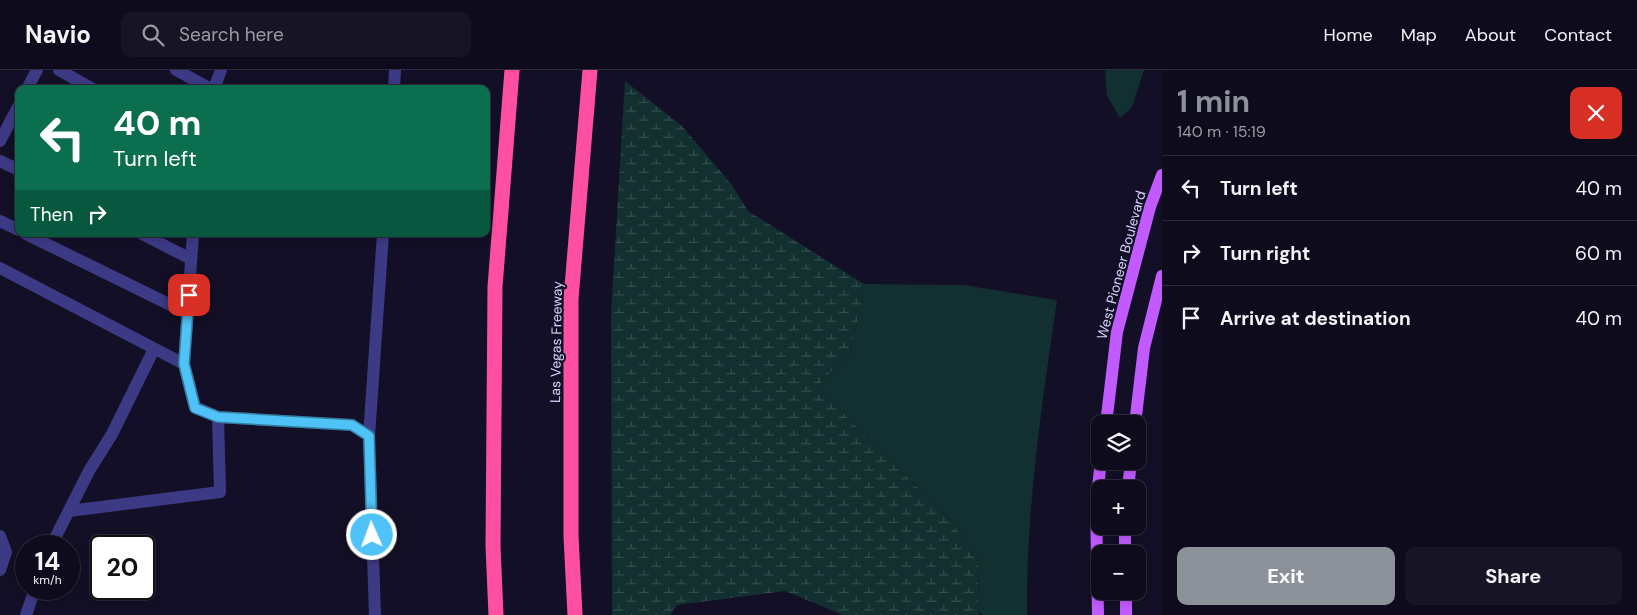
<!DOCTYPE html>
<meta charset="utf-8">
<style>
:root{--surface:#0e0b1c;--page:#171425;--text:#f1f3f6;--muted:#9b9ba3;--line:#2e2b3b;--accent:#8c9099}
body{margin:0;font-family:"DM Sans",sans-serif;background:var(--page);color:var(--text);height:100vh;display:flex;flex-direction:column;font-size:19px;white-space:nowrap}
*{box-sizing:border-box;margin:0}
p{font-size:16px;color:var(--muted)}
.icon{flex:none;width:28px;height:28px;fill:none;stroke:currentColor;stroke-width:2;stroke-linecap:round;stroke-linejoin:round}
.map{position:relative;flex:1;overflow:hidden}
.sheet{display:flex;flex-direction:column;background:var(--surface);width:475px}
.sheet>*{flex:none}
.banner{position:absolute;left:15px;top:15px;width:475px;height:152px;border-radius:10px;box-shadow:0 2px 8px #0003,0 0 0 1px var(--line);background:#0b6e4f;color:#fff;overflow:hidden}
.buttons{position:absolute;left:1091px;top:345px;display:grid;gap:10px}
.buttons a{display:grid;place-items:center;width:55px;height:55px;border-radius:10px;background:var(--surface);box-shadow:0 2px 8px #0003,0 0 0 1px var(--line);font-size:25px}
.speed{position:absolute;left:15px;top:465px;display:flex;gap:10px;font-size:25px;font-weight:700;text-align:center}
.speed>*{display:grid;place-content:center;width:65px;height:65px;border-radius:50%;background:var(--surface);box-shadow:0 2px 8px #0003,0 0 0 1px var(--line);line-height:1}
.speed small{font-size:12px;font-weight:400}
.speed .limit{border:2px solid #111;border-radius:8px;background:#fff;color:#111}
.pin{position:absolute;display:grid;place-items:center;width:42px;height:42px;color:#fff;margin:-21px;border-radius:10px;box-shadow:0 2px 8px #0006}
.me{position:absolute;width:55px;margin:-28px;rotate:358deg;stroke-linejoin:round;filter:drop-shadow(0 0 4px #0008)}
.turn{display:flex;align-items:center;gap:18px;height:105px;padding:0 15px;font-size:22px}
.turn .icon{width:65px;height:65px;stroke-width:2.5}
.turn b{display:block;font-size:35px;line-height:42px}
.then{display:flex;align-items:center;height:48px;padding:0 15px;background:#0003;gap:10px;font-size:19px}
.round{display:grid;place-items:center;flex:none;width:52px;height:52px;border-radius:10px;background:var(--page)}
.overview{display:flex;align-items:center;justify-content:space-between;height:85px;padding:0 15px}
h1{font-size:30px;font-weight:700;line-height:38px;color:var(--accent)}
.primary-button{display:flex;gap:10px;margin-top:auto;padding:10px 15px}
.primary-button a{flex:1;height:58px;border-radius:10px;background:var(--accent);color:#fff;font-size:20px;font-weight:700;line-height:58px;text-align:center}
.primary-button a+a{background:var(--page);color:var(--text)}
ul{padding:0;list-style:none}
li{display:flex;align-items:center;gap:15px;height:65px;padding:0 15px;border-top:1px solid var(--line)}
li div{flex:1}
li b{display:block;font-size:19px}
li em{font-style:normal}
header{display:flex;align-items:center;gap:30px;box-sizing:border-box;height:70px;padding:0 25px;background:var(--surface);border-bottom:1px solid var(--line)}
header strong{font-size:24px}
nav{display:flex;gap:28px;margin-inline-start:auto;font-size:18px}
.search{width:350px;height:45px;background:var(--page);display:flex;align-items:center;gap:12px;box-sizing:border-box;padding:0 18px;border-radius:10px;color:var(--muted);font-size:19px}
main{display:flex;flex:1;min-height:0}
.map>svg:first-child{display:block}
.grass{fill:#12302f}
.wetland{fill:url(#wetland-marsh)}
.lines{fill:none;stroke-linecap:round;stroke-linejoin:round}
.minor{stroke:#3d3a85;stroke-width:12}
.major{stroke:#c25bff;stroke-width:12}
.highway{stroke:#ff4fa3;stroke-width:15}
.route-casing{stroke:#337fa1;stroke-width:12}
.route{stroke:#4fc3f7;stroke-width:9}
.labels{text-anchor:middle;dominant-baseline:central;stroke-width:4;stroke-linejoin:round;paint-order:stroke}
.street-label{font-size:14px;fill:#d9d4ff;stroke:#130f26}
</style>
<header>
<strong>Navio</strong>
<div class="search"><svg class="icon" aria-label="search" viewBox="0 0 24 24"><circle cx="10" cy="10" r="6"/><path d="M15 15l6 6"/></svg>Search here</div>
<nav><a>Home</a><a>Map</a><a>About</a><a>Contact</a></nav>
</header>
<main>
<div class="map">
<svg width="1162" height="545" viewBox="0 0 1162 545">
<defs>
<pattern id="wetland-marsh" width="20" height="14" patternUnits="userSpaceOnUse" patternTransform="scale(1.25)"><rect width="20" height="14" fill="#12302f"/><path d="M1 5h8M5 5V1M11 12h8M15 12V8" fill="none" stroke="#344d4e"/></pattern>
</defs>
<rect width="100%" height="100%" fill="#130f26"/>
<path class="grass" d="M1105,0H1144L1132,37L1120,48L1107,26Z
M864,214L964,215L1057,230C1042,334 1026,439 1027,545H983L979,542L978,491L951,451L817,317L849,282L859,247Z"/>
<path class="wetland" d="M625,11L682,56L732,115L748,141L864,214L859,247L849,282L817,317L951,451L978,491L979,545H843L785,521L677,535L670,545H612L611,244Z"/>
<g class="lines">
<path class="minor" d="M59,0L93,19
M176,0L211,19
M27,19L37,0
M214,19L221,0
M394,19L395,0
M0,71L19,35
M0,91L19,100
M0,151L19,160
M26,164L187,243
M142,164L191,189
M0,198L184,294L195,337L218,347L352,355L369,366L375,545
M184,294L193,164
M369,366L383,164
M69,441L220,422L218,347
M0,466L6,482L0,500
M51,476L89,401L112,364L154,279
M26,545L35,519"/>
<path class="major" d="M1106,354L1117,262L1150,137L1162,105
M1135,354L1144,278L1162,206
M1128,419L1131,391
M1125,456V484
M1126,521V545
M1098,545L1096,434L1101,391"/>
<path class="highway" d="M496,545L493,476L495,217L512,0
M575,545L571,466V229L590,0"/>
</g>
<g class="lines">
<g class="route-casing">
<path id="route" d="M189,225L184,294L195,338L218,347L352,355L369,366L372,465"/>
</g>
<use href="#route" class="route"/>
</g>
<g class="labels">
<g class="street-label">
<text transform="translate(1121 195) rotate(-75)">West Pioneer Boulevard</text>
<text transform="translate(556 272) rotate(-89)">Las Vegas Freeway</text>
</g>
</g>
</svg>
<div class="buttons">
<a><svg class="icon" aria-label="layers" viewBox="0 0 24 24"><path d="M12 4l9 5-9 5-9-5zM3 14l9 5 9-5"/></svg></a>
<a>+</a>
<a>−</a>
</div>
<div class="speed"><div>14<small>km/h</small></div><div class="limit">20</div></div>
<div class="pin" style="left:189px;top:225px;background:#d93025"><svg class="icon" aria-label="arrive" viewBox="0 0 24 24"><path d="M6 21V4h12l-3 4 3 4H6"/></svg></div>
<svg class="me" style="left:372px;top:465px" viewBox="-20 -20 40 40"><circle r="17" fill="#4fc3f7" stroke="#fff" stroke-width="3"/><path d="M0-11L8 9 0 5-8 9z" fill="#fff"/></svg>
<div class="banner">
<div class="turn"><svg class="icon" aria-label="left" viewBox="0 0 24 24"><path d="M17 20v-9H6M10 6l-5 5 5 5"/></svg><div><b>40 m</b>Turn left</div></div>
<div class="then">Then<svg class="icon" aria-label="right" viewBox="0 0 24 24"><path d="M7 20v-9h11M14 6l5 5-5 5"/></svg></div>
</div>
</div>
<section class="sheet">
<div class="overview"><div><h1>1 min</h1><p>140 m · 15:19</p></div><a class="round" style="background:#d93025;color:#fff"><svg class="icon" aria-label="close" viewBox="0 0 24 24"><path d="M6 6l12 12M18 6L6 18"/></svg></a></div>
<ul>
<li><svg class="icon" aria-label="left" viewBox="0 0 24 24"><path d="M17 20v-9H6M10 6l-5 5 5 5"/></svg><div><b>Turn left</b></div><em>40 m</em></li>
<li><svg class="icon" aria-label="right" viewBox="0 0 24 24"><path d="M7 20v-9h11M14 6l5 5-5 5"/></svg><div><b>Turn right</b></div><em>60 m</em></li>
<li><svg class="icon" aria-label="arrive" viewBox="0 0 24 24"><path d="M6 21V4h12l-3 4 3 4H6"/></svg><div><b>Arrive at destination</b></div><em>40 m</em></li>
</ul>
<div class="primary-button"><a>Exit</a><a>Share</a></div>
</section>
</main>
